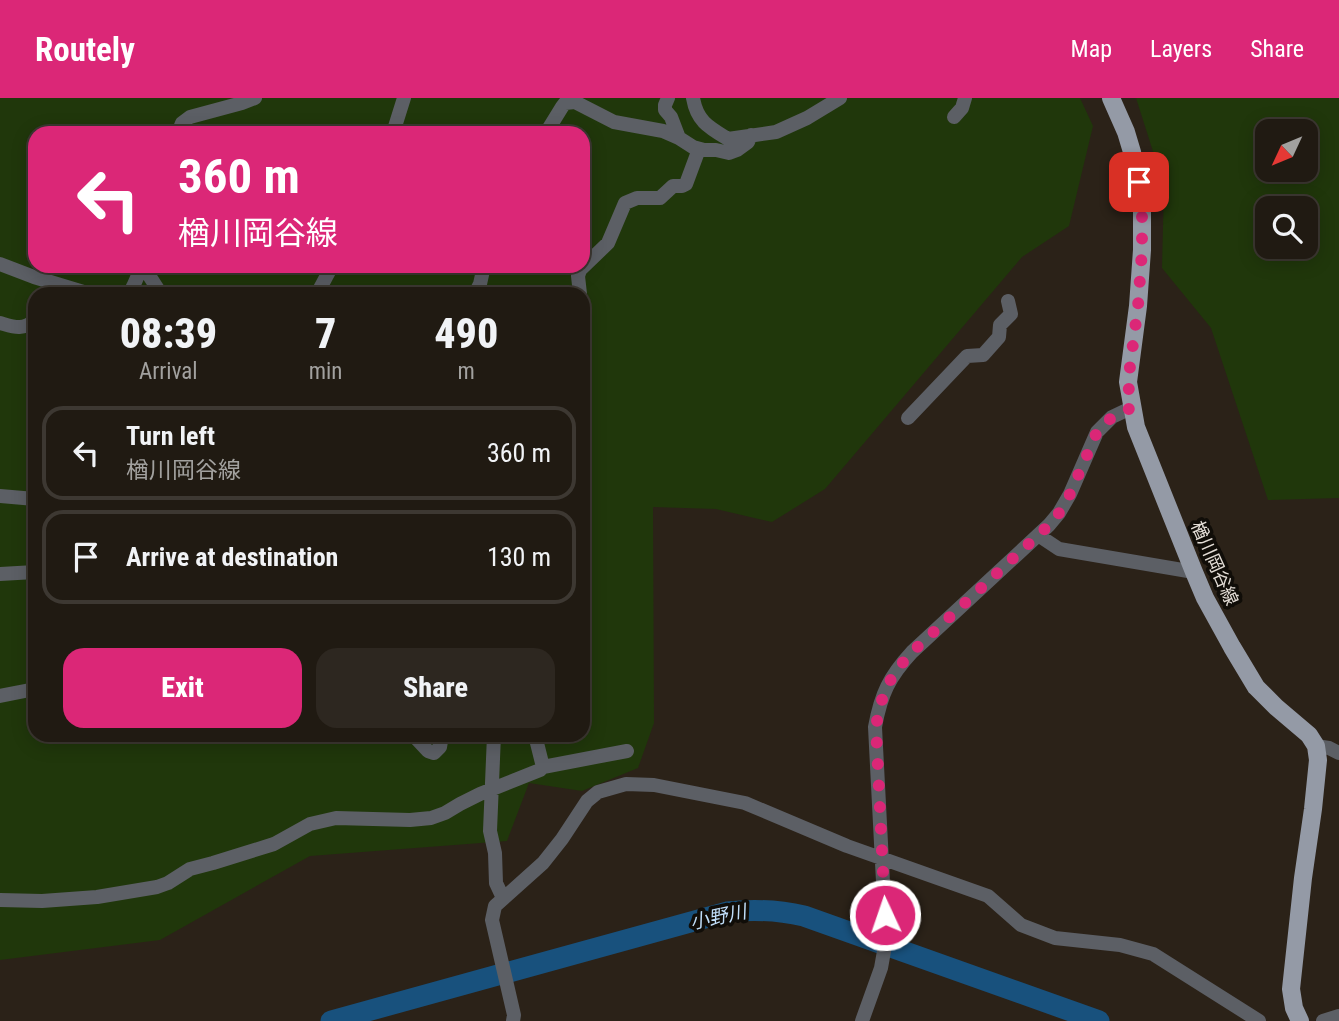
<!DOCTYPE html>
<meta charset="utf-8">
<style>
:root{--surface:#201a12;--page:#2d2720;--text:#f1f3f6;--muted:#a2a19f;--line:#3d3832;--accent:#db2777}
body{margin:0;font-family:"Roboto Condensed","Noto Sans JP",sans-serif;background:var(--page);color:var(--text);height:100vh;display:flex;flex-direction:column;font-size:26px;white-space:nowrap}
*{box-sizing:border-box;margin:0}
p{font-size:23px;color:var(--muted)}
.icon{flex:none;width:38px;height:38px;fill:none;stroke:currentColor;stroke-width:2;stroke-linecap:round;stroke-linejoin:round}
.map{position:relative;flex:1;overflow:hidden}
.side{position:absolute;left:28px;top:189px;width:562px;height:455px;display:flex;flex-direction:column;background:var(--surface);border-radius:21px;box-shadow:0 4px 18px #0003,0 0 0 2px var(--line)}
.side>*{flex:none}
.top-card{position:absolute;left:28px;top:28px;width:562px;height:147px;border-radius:21px;box-shadow:0 4px 18px #0003,0 0 0 2px var(--line);background:#db2777;color:#fff;overflow:hidden}
.needle{width:46px;rotate:226deg}
.fabs{position:absolute;left:1255px;top:21px;display:grid;gap:14px}
.fabs a{display:grid;place-items:center;width:63px;height:63px;border-radius:14px;background:var(--surface);box-shadow:0 4px 18px #0003,0 0 0 2px var(--line);font-size:35px}
.pin{position:absolute;display:grid;place-items:center;width:60px;height:60px;color:#fff;margin:-30px;border-radius:14px;box-shadow:0 4px 10px #0006}
.me{position:absolute;width:77px;margin:-38px;rotate:357deg;stroke-linejoin:round;filter:drop-shadow(0 0 5px #0008)}
.turn{display:flex;align-items:center;gap:24px;height:147px;padding:0 35px;font-size:32px}
.turn .icon{width:91px;height:91px;stroke-width:2.5}
.turn b{display:block;font-size:49px;line-height:60px}
.eta{display:flex;justify-content:space-evenly;align-items:center;height:119px;text-align:center}
.eta b{font-size:42px;font-weight:800;line-height:49px}
.action{display:flex;gap:14px;margin-top:auto;padding:14px 35px}
.action a{flex:1;height:80px;border-radius:21px;background:var(--accent);color:#fff;font-size:28px;font-weight:800;line-height:80px;text-align:center}
.action a+a{background:var(--page);color:var(--text)}
ul{padding:0;list-style:none}
li{display:flex;align-items:center;gap:21px;height:94px;margin:0 14px 10px;padding:0 21px;border:4px solid var(--line);border-radius:21px}
li div{flex:1}
li b{display:block;font-size:26px}
li em{font-style:normal}
header{display:flex;align-items:center;gap:42px;box-sizing:border-box;height:98px;padding:0 35px;background:var(--accent);color:#fff}
header strong{font-size:33px}
nav{display:flex;gap:38px;margin-inline-start:auto;font-size:24px}
.map>svg:first-child{display:block}
.green{fill:#20370b;fill-rule:evenodd}
.lines{fill:none;stroke-linecap:round;stroke-linejoin:round}
.river{stroke:#18517d;stroke-width:21}
.minor{stroke:#5c5f65;stroke-width:14}
.major{stroke:#949aa6;stroke-width:18}
.route{stroke:#db2777;stroke-width:12;stroke-dasharray:0 21.6}
.labels{text-anchor:middle;dominant-baseline:central;stroke-width:7;stroke-linejoin:round;paint-order:stroke}
.street-label{font-size:18px;fill:#e4ded7;stroke:#100d08}
.water-label{font-size:19px;font-style:italic;fill:#c0def9;stroke:#100d08}
</style>
<header>
<strong>Routely</strong>
<nav><a>Map</a><a>Layers</a><a>Share</a></nav>
</header>
<div class="map">
<svg width="1339" height="923" viewBox="0 0 1339 923">
<rect width="100%" height="100%" fill="#2b2218"/>
<path class="green" d="M0,0H1080L1093,28L1069,128L1022,159L825,391L772,424L716,411L653,409L654,625L638,670L582,693L529,685L507,743L310,758L160,842L0,862ZM35,35H583V168H35ZM35,196H583V637H35Z
M1136,0H1339V400L1268,402L1211,230L1162,170L1164,88ZM1267,33H1306V72H1267ZM1306,110V149H1267V110Z"/>
<g class="lines">
<path class="river" d="M331,923L727,814C754,811 778,812 804,818L1099,923"/>
<path class="minor" d="M668,0L665,7V12L671,19L679,40L693,49L704,52H716L729,55L737,52L748,44L751,37
M693,0C697,23 708,29 728,41L776,34L807,20L840,0
M954,19L962,10L965,0
M178,35L182,25L190,19L242,5L255,0
M393,35L404,0
M546,35L562,9L565,5L575,4L614,24L663,33L679,40
M0,166L34,179L90,196
M143,168L161,196
M128,196C135,189 136,178 143,168
M317,196L332,168
M475,196L480,186L484,168
M580,196L578,178L580,172L608,145L625,105L637,100H660L673,88H682L686,86L699,51
M0,225C14,229 22,233 35,222
M908,320L967,258L983,257L999,239L1000,227L1011,216L1008,203
M0,398L35,401
M1038,437L1059,451L1194,474
M0,476L35,474
M0,598L35,591
M413,637L428,653L434,655L440,649L442,637
M494,637L490,733L495,755L496,785L503,800
M1316,648L1329,650L1339,655
M543,669L627,653
M0,802L42,803L97,799L157,789L168,785L190,771L213,765L274,746L310,726L336,720L410,722L431,720L445,715L460,706L480,696L540,672L543,669L535,637
M513,923L514,917L492,822L495,808L543,765L562,741L587,703L598,694L626,686L654,687L745,705L847,748L988,798L1021,827L1055,840L1120,847L1153,856L1259,923
M862,923L881,870L886,842L875,629C881,596 889,579 912,554L1049,427L1059,415L1070,396L1097,334L1112,319L1131,310
M1323,923L1339,918"/>
<path class="major" d="M1111,0L1126,34L1132,54L1142,106V152L1138,208L1128,284L1136,329L1194,474L1205,500L1232,549L1256,589L1276,609L1309,637L1316,648L1318,662L1313,711L1303,780L1291,891L1294,910L1300,923"/>
</g>
<g class="lines">
<path class="route" d="M885,817L876,629C881,596 889,579 912,554L1049,427L1059,415L1070,396L1097,334L1112,319L1131,310L1128,284L1138,208L1142,152V106L1139,84"/>
</g>
<g class="labels">
<g class="street-label">
<text transform="translate(1215 465) rotate(66)">楢川岡谷線</text>
</g>
<g class="water-label">
<text transform="translate(718 819) rotate(-12)">小野川</text>
</g>
</g>
</svg>
<div class="fabs">
<a><svg class="needle" viewBox="-14 -14 28 28"><path d="M0-13l5 13h-10z" fill="#e53935"/><path d="M0 13l5-13h-10z" fill="#a2a19f"/></svg></a>
<a><svg class="icon" aria-label="search" viewBox="0 0 24 24"><circle cx="10" cy="10" r="6"/><path d="M15 15l6 6"/></svg></a>
</div>
<div class="pin" style="left:1139px;top:84px;background:#d93025"><svg class="icon" aria-label="arrive" viewBox="0 0 24 24"><path d="M6 21V4h12l-3 4 3 4H6"/></svg></div>
<svg class="me" style="left:885px;top:817px" viewBox="-20 -20 40 40"><circle r="17" fill="#db2777" stroke="#fff" stroke-width="3"/><path d="M0-11L8 9 0 5-8 9z" fill="#fff"/></svg>
<div class="top-card">
<div class="turn"><svg class="icon" aria-label="left" viewBox="0 0 24 24"><path d="M17 20v-9H6M10 6l-5 5 5 5"/></svg><div><b>360 m</b>楢川岡谷線</div></div>
</div>
<section class="side">
<div class="eta">
<div><b>08:39</b><p>Arrival</p></div>
<div><b>7</b><p>min</p></div>
<div><b>490</b><p>m</p></div>
</div>
<ul>
<li><svg class="icon" aria-label="left" viewBox="0 0 24 24"><path d="M17 20v-9H6M10 6l-5 5 5 5"/></svg><div><b>Turn left</b><p>楢川岡谷線</p></div><em>360 m</em></li>
<li><svg class="icon" aria-label="arrive" viewBox="0 0 24 24"><path d="M6 21V4h12l-3 4 3 4H6"/></svg><div><b>Arrive at destination</b></div><em>130 m</em></li>
</ul>
<div class="action"><a>Exit</a><a>Share</a></div>
</section>
</div>
